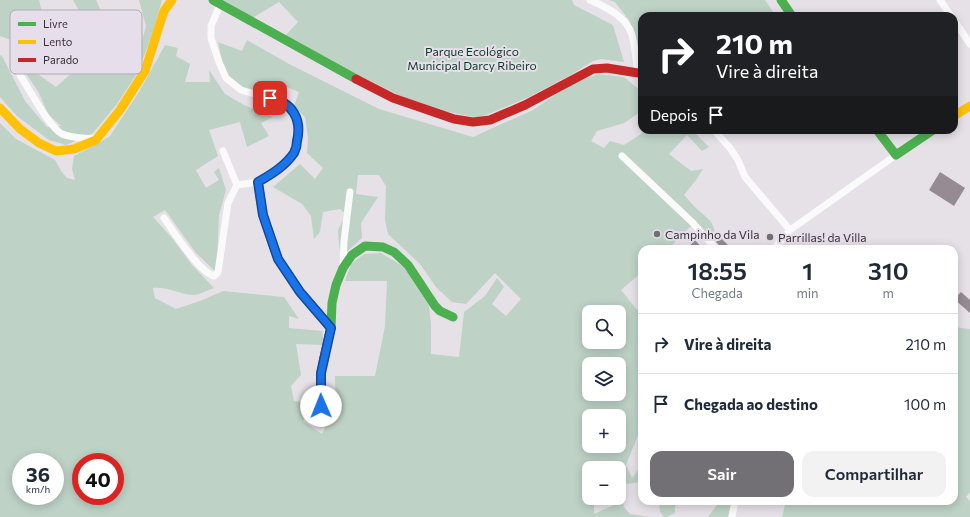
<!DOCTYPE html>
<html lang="pt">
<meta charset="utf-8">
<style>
:root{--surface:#fff;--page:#f2f2f3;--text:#1f2937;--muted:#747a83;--line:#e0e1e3;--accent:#737075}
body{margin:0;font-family:Commissioner,sans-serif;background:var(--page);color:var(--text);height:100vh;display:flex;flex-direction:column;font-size:15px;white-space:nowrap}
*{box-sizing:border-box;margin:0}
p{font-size:13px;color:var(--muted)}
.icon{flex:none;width:22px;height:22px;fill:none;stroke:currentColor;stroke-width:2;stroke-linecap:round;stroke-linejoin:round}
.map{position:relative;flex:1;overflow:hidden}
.panel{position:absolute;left:638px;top:245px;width:320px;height:260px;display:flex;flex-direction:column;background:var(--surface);border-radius:12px;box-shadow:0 2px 10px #0003}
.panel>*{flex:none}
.hud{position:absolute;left:638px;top:12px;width:320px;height:122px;border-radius:12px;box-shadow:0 2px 10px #0003;background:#202124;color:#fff;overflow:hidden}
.buttons{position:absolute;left:582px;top:305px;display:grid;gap:8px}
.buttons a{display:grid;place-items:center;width:44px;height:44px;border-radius:8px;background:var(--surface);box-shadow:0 2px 10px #0003;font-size:20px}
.speed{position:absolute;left:12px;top:453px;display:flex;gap:8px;font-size:20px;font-weight:700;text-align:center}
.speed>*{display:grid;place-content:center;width:52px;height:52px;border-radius:50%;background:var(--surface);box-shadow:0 2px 10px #0003;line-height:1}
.speed small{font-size:10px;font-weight:400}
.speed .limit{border:6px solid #d22;background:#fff;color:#111}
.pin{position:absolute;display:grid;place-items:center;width:34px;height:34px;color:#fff;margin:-17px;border-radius:8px;box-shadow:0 2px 6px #0006}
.me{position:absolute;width:44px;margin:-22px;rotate:359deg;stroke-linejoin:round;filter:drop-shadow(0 0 3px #0008)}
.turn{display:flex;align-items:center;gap:14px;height:84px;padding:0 12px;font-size:18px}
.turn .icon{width:52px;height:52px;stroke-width:2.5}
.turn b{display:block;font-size:28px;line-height:34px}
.then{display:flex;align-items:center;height:38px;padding:0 12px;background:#0003;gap:8px;font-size:15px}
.eta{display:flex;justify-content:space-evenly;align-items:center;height:68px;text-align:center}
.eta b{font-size:24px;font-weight:600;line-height:28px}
.cta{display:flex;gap:8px;margin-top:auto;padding:8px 12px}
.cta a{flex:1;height:46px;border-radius:12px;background:var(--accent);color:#fff;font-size:16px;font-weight:600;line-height:46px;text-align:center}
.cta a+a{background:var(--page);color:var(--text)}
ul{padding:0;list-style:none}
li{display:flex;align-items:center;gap:12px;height:60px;padding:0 12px;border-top:1px solid var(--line)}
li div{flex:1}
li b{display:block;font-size:15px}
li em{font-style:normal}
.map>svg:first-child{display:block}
.green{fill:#bed2c6;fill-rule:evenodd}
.building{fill:#968b92}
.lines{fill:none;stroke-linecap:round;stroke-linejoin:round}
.street{stroke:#fbfafb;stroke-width:7}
.fast{stroke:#4caf50;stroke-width:9}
.slow{stroke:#ffc107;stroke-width:9}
.jam{stroke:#c62828;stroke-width:9}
.route-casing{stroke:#114b97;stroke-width:10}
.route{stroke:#1a73e8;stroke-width:7}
.poi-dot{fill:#737075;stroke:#e6deea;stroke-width:1.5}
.labels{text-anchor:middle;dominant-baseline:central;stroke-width:4;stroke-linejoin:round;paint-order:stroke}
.park-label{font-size:12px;fill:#093820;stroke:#e6deea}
.poi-label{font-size:12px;fill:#363338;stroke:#e6deea;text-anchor:start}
.key{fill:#e6deea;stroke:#b1abb5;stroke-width:1}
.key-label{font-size:11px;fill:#363338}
</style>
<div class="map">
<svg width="970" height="517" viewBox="0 0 970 517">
<rect width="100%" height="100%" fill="#e5e1e7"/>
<path class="green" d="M0,0H39L48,36L39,30L33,16L21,32L19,43L0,36Z
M73,0H96L105,20L108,31L99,64L103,73L124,72L136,62L146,26L139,0H162L153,32L138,72L117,104L93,133L66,145L49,140L17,116L0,97V55L2,56L25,101L47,127L61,126L48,114L39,93L25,72L39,75L56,87L83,63L81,14Z
M219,0H572L574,5L613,25L624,62L601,59L593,61L569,76L529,97L479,118L443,111L401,96L283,38L298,22L279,2L249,20Z
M609,0H765L776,16H642V60L629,20L615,2Z
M247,40L289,64L379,109L473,137L533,110L573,83L598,74L624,77L642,92V111L624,123L597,131L591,141L604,148L610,141L624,145L641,134L643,130H692L709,147L702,151L687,135L669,154L691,171L703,169L696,180L684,195C687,198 690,202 693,205C704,217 717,220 715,241L692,225L668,249H642V272L621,290L637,310L642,305V425L626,465L632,478L642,465V482L619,485V468H589V498H597L594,502V514L616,504L622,497L624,507L630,514L650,517H0V123L16,139L55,160L61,171L67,178L75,180L72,169L74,156L97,144L110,136L139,92L165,45L178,48L176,56L190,64L185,82H210L209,70L225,94L244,105L273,117L261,123L269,136L247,147L240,122L209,130L218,156L196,170L206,188L219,180L214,172L219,168L226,190L219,215L217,264L215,271L196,253L165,210L153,217L172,238L192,265L214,288C208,290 199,295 193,295C179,294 166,286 153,288L155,298L176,309L200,301L223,291L284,297L299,319L289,316V328L322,331L324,345L296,344L301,375L291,386L294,401L313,403L303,421L322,434L325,428L326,414L336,411L335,376H375L385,326L387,281H345L351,264L364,254L381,253L404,267L429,306L431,324V354L459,357L464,312L485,296L497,278L504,287L492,304L506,316L521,299L495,273L466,304L452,302L436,287L420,264L388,234L385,220L386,186L379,175H358L356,194L378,197L361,223L362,238L341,257L339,244L338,230L346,214L340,209L323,212L320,232L314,239L311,216L302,204L273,187L300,164L315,179L323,168L307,153L308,138L305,117L294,106L299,92L284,86L278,105C254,103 234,90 224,67C221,59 220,50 218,42L242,51ZM589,312H619V342H589ZM589,364H619V394H589ZM589,416H619V446H589ZM21,462H55V496H21ZM81,462H115V496H81Z
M954,327L970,329V492L966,497L970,501V517H782L786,501H954Z
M659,501H680L675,507V513L667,517H664L660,512Z
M720,501H732L728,517H708Z"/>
<path class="building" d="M940,172L965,188L954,206L929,190Z
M721,238L732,249H726L719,245L716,242Z
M695,240L703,249H687Z
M961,292L970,300V313L954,299Z"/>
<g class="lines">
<path class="street" d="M590,0C606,7 627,17 632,35C635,47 636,61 638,73L642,77
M940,0L951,16
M220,5L211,26V38L219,62L226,78L241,90L261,96L280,99L296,114L300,130L295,151L286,163L258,182L237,185L223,151
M954,20L970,44
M20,75C29,89 49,127 62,134C71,138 85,138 95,139
M714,130L730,148L738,160L745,177L790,230
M622,156L693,223L716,249
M164,218C173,231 199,272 214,276L218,272L228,203L237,185
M774,249L790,230L896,155
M343,268L344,241L350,192
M732,517L735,501"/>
<path class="fast" d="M213,0L356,79
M781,0L792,16
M877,130L896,155L933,130
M331,328L332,303L336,285L343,268L352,255L365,246L383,247L394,252L408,265L435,306L440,311L453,317"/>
<path class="slow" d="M0,108L20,129L39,143L56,151L74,149L96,140L120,110L145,71L164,11L172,0
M954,116L970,106
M321,420V373L324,358"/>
<path class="jam" d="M356,79L393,98L454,119L473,122L490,120L525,105L593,69L607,68L638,73
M258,182L263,215L278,259L300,292L331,328L324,358"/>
</g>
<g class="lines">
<g class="route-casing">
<path id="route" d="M270,98C293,102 302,120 297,141C297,145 296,149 294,153C285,166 272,174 258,182L263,215L278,259L300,292L331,328L321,373V406"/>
</g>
<use href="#route" class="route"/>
</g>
<g class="poi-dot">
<circle cx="657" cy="234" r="4"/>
<circle cx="770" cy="237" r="4"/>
</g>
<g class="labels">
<g class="park-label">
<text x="472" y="51">Parque Ecológico<tspan x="472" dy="14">Municipal Darcy Ribeiro</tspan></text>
</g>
<g class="poi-label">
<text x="665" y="234">Campinho da Vila</text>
<text x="778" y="237">Parrillas! da Villa</text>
</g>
</g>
<rect x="10" y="10" width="132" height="64" rx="6" class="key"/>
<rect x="18" y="22" width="18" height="4" fill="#4caf50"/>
<rect x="18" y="40" width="18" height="4" fill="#ffc107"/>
<rect x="18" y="58" width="18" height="4" fill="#c62828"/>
<g class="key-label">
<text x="43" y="28">Livre</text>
<text x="43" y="46">Lento</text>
<text x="43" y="64">Parado</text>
</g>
</svg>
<div class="buttons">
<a><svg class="icon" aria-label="search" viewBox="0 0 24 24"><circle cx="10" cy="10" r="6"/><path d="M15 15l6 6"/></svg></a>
<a><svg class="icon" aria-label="layers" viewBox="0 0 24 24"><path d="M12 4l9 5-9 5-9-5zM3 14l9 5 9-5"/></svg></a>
<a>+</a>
<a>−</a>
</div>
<div class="speed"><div>36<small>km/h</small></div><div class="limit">40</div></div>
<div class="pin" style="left:270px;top:98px;background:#d93025"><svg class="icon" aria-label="arrive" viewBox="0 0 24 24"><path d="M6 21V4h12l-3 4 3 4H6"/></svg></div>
<svg class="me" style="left:321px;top:406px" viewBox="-20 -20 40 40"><circle r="19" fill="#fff"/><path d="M0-13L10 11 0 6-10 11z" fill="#1a73e8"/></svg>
<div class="hud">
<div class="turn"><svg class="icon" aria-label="right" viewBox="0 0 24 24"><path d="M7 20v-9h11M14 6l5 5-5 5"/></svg><div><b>210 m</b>Vire à direita</div></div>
<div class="then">Depois<svg class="icon" aria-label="arrive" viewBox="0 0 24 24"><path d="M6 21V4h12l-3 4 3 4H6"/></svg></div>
</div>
<section class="panel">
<div class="eta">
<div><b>18:55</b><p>Chegada</p></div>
<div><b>1</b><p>min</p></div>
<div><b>310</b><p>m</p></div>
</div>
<ul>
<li><svg class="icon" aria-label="right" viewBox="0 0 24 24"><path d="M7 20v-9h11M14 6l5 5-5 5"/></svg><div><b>Vire à direita</b></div><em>210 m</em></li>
<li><svg class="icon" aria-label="arrive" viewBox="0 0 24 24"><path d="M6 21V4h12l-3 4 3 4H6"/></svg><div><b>Chegada ao destino</b></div><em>100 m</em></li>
</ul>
<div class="cta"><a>Sair</a><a>Compartilhar</a></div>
</section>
</div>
